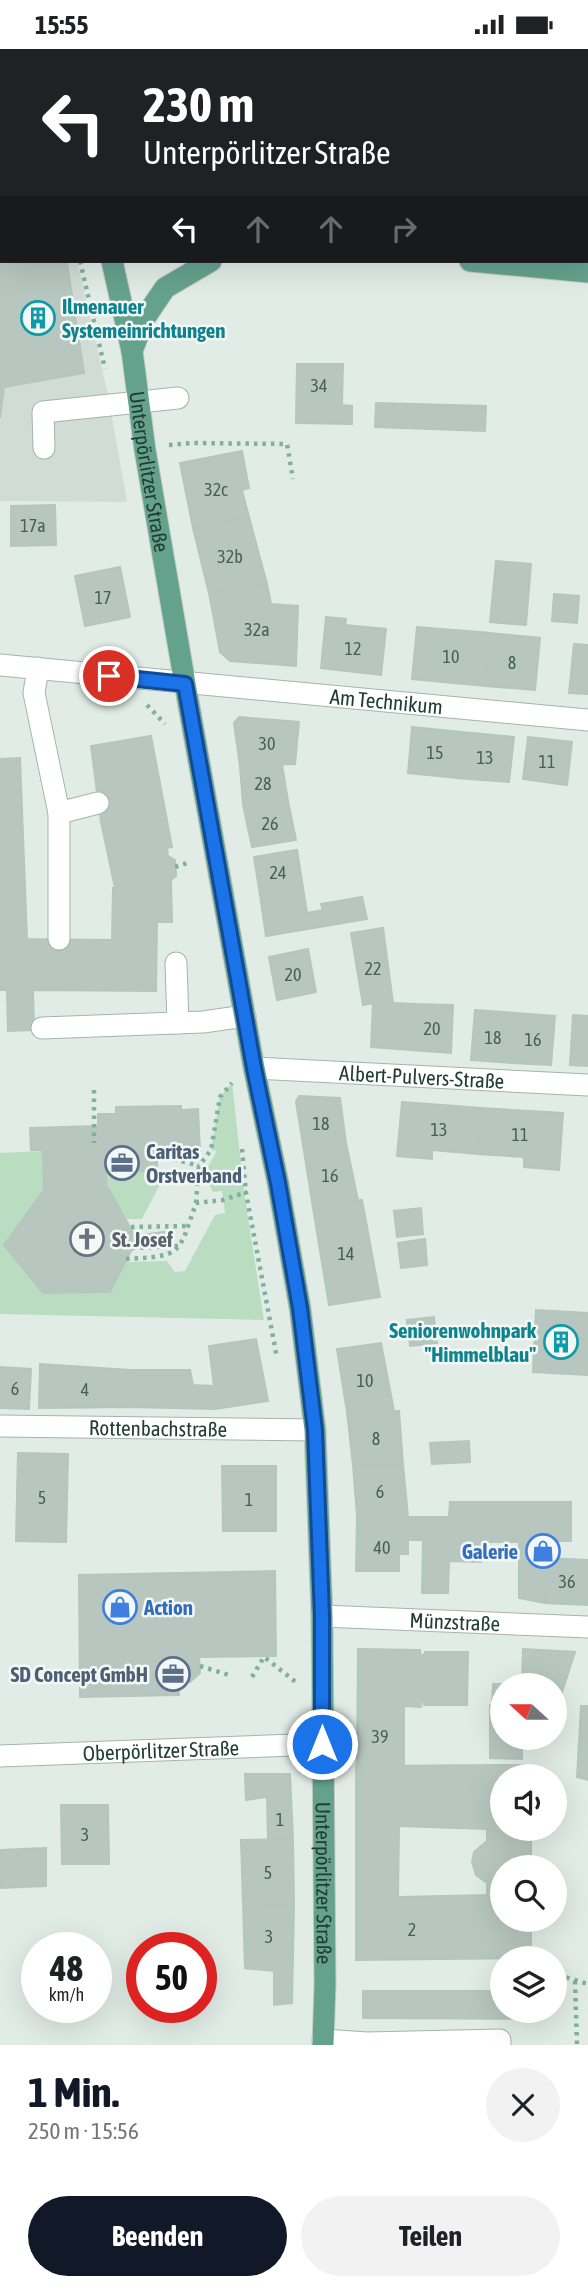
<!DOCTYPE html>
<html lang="de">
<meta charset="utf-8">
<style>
:root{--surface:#fff;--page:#f2f2f2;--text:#202124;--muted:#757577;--accent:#111827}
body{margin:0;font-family:"Asap Condensed",sans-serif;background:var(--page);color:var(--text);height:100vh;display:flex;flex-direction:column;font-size:26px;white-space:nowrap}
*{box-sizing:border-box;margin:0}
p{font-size:23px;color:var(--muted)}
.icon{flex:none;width:38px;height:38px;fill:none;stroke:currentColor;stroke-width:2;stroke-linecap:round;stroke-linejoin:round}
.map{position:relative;height:1996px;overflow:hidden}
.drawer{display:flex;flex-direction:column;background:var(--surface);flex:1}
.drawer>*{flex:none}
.guide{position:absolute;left:0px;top:0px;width:588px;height:214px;box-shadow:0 7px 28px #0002;background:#202124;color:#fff;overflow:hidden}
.needle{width:46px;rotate:291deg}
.tools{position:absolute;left:490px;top:1624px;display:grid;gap:14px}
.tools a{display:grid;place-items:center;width:77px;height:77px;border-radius:50%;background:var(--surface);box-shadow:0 7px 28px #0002;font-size:35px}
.speed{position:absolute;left:21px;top:1883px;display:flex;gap:14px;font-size:35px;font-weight:700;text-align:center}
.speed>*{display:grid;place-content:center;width:91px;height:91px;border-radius:50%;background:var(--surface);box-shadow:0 7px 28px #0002;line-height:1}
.speed small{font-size:18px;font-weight:400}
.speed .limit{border:10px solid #d22;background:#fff;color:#111}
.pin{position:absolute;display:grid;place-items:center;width:60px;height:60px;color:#fff;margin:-30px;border:4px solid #fff;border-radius:50%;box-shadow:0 2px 7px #0007}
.me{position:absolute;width:77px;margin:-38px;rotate:0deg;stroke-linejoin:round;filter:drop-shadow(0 0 5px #0008)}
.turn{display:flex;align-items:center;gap:24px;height:147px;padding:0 28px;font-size:32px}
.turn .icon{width:91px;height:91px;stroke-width:2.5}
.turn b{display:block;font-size:49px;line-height:60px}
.lanes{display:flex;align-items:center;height:66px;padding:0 28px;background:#0003;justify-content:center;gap:35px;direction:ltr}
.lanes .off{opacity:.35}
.round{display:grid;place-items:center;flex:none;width:74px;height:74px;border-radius:37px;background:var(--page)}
.headline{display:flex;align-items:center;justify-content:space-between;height:119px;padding:0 28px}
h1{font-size:42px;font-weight:700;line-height:52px;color:var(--accent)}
.primary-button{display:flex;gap:14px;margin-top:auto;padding:14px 28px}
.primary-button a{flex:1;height:80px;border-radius:42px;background:var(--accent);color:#fff;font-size:28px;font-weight:700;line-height:80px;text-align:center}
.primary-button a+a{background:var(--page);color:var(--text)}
.status{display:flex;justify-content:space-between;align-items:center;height:49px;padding:0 35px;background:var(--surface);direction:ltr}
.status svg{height:19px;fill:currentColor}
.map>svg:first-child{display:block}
.built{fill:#d0dcd5}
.green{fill:#baddc1}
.building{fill:#b7c7bf;stroke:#b4c6bd;stroke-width:2;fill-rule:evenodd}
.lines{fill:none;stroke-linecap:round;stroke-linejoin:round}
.minor-casing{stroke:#a4b4ae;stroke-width:23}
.major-casing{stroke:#c1c9c6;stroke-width:23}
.path{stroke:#81b09e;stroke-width:4.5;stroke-dasharray:3.5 5;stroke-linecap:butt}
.minor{stroke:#fff;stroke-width:21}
.major{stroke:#65a28e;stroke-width:21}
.route-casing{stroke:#114b97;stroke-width:18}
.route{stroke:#1a73e8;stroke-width:12}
.labels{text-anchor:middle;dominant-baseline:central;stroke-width:5;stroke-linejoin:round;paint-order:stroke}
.number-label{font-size:18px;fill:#466057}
.culture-label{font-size:21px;font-weight:bold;fill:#0d838f;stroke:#f2f8f5;text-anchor:start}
.street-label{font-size:21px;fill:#213d34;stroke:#f2f8f5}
.service-label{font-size:21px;font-weight:bold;fill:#4e5e75;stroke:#f2f8f5;text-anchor:start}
.worship-label{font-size:21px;font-weight:bold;fill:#5b616d;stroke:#f2f8f5;text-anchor:start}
.shop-label{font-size:21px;font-weight:bold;fill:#366cbe;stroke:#f2f8f5;text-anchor:end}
</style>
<div class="status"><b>15:55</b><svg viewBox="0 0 49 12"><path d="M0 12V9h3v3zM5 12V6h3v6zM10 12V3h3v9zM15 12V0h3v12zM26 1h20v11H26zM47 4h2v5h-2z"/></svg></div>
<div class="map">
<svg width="588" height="1996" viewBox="0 0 588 1996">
<rect width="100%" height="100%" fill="#e1ece7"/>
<path class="built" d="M0,165L2,212H77L108,346L127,453L0,452Z"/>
<path class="green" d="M232,1033L244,1143L264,1271L0,1265V1104L43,1102L44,1141L4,1196L43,1244L109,1243L125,1213L167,1212L175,1223L185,1222L215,1166L225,1164L222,1142L213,1143L204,1124L217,1102L211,1101L220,1048Z
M151,1122V1128H164L142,1170H125L106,1140V1123Z"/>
<path class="building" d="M0,210L2,212L67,214L84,324L4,338L0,369Z
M297,315H343L342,356L352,357V375L296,374Z
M376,354L486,357L485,382L375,378Z
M242,402L249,439L242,441L249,468L193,479L180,414Z
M55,456L56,496L11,497V457Z
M249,468L267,535L209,544L193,479Z
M496,512L531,515L526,576L490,573Z
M120,518L130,568L85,577L75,527Z
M267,535L271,555L298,557L296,617L230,612L220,603L209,544Z
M554,545L579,547L577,574L552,572Z
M326,568L346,570L345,576L386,580L381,626L321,619Z
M417,578L490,584L485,637L412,630Z
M490,584L540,589L535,641L485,637Z
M574,595L588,596V645L569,644Z
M239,668L299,673L295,715L240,717L234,674Z
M412,678L461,683L457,729L408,724Z
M461,683L514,688L509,733L457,729Z
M151,687L172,798L167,799L168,807L175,811L176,827L171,831L172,873H157L156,942L33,941L34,981L8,982L7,941H0V710L20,709L27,890L112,891L113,839H115L101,773L91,697Z
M528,688L572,693L567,736L523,730Z
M282,716L288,752L243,756L240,717Z
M288,752L296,791L252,798L243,756Z
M297,801L303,839L260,846L254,808Z
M303,839L307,864L323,861L321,855L362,848L367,870L266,887L260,846Z
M383,879L393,954L414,955L410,1001L371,998L373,954L363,956L351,884Z
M308,900L316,943L277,951L269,908Z
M414,955L453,956L451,1004L410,1001Z
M475,961L516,964L512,1014L471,1011Z
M516,964L555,967L551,1016L512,1014Z
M573,966L588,967V1017L570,1016Z
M299,1047L340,1049L346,1094L304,1102L296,1053Z
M402,1053L481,1059L477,1105L432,1101V1110L397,1107Z
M181,1057V1061L198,1060L200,1102L157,1104V1122L106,1123V1140L44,1141L43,1101H31L30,1079L98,1077V1065H116V1058Z
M481,1059L563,1064L559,1121L524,1118V1108L477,1105Z
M346,1094L358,1151L313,1159L304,1102Z
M108,1139L135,1187L164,1183L165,1193L136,1192L110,1243L43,1244L4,1196L44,1141Z
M362,1151L380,1248L329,1256L313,1159Z
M421,1159L423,1185L397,1188L394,1162Z
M425,1190L427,1216L401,1219L398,1194Z
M536,1261L588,1264V1326L533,1323Z
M434,1268L437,1294L410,1297L407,1271Z
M256,1290L268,1352L215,1360L132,1358L130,1321H190L193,1336L214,1337L209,1297Z
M381,1294L394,1362L347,1363L337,1300Z
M40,1315L130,1321L132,1358L39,1359Z
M0,1318L31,1320L29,1360L0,1359Z
M399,1362L403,1416H353L347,1363Z
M469,1392L470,1413L432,1415L430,1394Z
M18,1404L68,1405L66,1493L16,1492Z
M353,1416H403L408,1468L357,1467Z
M222,1417H276V1482H223Z
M450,1453H571V1492H556V1509H547L545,1554L519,1549V1493H481V1513L449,1512L448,1544H422L423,1491H408V1468H449Z
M357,1467L408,1468V1505H399V1522H356Z
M547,1509L588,1511V1556L545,1554Z
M275,1522L276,1607L199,1608L200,1624L190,1633H177L179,1646L80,1648L79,1526Z
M358,1600L420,1601L421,1658L404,1657V1716L357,1717Z
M523,1600L575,1603L561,1646L562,1677H555V1636H522Z
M425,1603H468L467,1656H424V1653H421V1606H424Z
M493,1635H522V1636H502V1656L492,1655Z
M492,1655L502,1656V1689H522V1710L490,1709V1656Z
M581,1657H588V1731L577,1728Z
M531,1716V1727H502V1780H531V1818H502V1871H531V1909L356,1911V1717ZM399,1777L487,1780V1792L474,1803L472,1813L476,1826L487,1834V1846L398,1848Z
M245,1725H290L293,1790L268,1791L267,1748L246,1751Z
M61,1756H108L109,1815H62Z
M293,1790L294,1856L243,1855L241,1791Z
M46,1799V1837L22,1838L21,1800Z
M21,1800L22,1838L1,1839L0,1801Z
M243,1855L294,1856L292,1954L274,1956V1922L245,1919Z
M363,1942H502V1962H543V1970L363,1969Z"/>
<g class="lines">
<g class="minor-casing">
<g id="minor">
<path d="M0,27H2"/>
<path d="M44,399L43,363L178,349"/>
<path id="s1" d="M0,616L588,671"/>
<path d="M38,619L34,644L59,764L98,754"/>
<path d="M59,890V764"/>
<path d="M176,914L178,974"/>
<path d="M42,979L203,973L245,967"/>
<path id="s2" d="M254,1019L588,1036"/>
<path id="s3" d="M0,1377L315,1381"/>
<path id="s4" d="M322,1567L588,1578"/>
<path id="s5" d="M0,1707L322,1695"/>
<path d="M323,1991L367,1994L500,1991V1996"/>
</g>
</g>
<g class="major-casing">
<g id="major">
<path d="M52,0V2"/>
<path id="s6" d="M112,212L132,302L145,401L185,635L254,1019L278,1134L300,1259L315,1381L322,1567L325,1935L323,1996"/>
<path d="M470,212L588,223"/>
<path d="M132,302L144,270L165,239L211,212"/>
</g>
</g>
<path class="path" d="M22,0V2
M0,143H2
M80,212L105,320
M169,396L192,394L287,395L293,430
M147,656L165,675
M175,818L191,813
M94,1041V1094
M242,1100L246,1144L277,1309
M157,1108L164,1107L199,1117
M196,1154L199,1117L211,1101L220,1048L232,1034
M131,1178L188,1177
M132,1199L180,1197
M126,1210C183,1207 178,1206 196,1154L223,1151L247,1143
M200,1617L229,1626
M252,1628L264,1608L297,1634
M558,1926L588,1935
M575,1932L577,1996"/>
<use href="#minor" class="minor"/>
<use href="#major" class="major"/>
</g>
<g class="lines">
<g class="route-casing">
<path id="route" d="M109,627L185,635L254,1019L278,1134L300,1259L315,1381L322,1567V1695"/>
</g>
<use href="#route" class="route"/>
</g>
<defs>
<g id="building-ring" transform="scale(1.75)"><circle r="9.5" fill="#f2f8f5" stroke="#0f9aa8" stroke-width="1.5"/><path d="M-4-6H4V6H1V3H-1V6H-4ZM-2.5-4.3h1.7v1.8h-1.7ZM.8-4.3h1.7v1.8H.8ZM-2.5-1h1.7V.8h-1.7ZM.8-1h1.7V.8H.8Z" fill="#0f9aa8"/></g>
<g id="office-ring" transform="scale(1.75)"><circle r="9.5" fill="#f2f8f5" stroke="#5c6f8a" stroke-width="1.5"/><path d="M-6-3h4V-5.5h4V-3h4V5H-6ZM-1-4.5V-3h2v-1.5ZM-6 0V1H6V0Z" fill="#5c6f8a"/></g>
<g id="church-ring" transform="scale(1.75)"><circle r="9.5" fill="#f2f8f5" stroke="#6b7280" stroke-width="1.5"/><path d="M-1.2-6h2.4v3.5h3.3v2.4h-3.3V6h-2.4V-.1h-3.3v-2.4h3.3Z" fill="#6b7280"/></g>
<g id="shop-ring" transform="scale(1.75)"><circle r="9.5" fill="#f2f8f5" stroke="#3f7fe0" stroke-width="1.5"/><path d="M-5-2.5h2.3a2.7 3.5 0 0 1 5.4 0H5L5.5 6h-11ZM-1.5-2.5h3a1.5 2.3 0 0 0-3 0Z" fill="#3f7fe0"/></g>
</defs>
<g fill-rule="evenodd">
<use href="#building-ring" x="38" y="269"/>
<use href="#office-ring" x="122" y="1114"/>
<use href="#church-ring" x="87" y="1190"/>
<use href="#building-ring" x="561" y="1293"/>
<use href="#shop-ring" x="543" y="1502"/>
<use href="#shop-ring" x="120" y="1558"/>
<use href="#office-ring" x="173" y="1625"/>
</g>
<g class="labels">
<g class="number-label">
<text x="319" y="336">34</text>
<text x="216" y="440">32c</text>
<text x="33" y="476">17a</text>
<text x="230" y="507">32b</text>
<text x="103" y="548">17</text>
<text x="257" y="580">32a</text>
<text x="353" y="599">12</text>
<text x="451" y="607">10</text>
<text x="512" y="613">8</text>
<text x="267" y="694">30</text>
<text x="435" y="703">15</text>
<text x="485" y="708">13</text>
<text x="547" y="712">11</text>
<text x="263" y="734">28</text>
<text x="270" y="774">26</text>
<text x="278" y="823">24</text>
<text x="373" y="919">22</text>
<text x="293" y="925">20</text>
<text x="432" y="979">20</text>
<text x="493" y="988">18</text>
<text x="533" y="990">16</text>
<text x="321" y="1074">18</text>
<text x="439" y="1080">13</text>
<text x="520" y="1085">11</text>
<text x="330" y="1126">16</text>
<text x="346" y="1204">14</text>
<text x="365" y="1331">10</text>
<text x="15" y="1339">6</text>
<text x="85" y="1340">4</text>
<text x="376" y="1389">8</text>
<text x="380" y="1442">6</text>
<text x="42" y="1448">5</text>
<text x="249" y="1450">1</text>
<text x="382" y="1498">40</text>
<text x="567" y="1532">36</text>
<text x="380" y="1687">39</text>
<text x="280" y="1770">1</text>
<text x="85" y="1785">3</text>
<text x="268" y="1823">5</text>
<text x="412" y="1880">2</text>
<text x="269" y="1887">3</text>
</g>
<g class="culture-label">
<text x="62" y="257">Ilmenauer<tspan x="62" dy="24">Systemeinrichtungen</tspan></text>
<text x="536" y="1281" text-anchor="end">Seniorenwohnpark<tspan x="536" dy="24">"Himmelblau"</tspan></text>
</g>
<g class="street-label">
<text stroke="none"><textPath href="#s6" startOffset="214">Unterpörlitzer Straße</textPath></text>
<text stroke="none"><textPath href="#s1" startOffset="388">Am Technikum</textPath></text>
<text stroke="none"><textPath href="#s2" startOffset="168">Albert-Pulvers-Straße</textPath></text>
<text stroke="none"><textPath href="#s3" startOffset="158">Rottenbachstraße</textPath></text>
<text stroke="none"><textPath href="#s4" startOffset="133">Münzstraße</textPath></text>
<text stroke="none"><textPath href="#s5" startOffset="161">Oberpörlitzer Straße</textPath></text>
<text stroke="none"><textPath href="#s6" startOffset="1640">Unterpörlitzer Straße</textPath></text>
</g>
<g class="service-label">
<text x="146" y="1102">Caritas<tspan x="146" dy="24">Orstverband</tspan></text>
<text x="148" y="1625" text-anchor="end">SD Concept GmbH</text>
</g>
<g class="worship-label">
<text x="112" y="1190">St. Josef</text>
</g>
<g class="shop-label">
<text x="518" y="1502">Galerie</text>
<text x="144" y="1558" text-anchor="start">Action</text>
</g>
</g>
</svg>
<div class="tools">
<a><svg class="needle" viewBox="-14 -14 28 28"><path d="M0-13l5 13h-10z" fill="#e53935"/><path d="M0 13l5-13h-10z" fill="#757577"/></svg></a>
<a><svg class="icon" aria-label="sound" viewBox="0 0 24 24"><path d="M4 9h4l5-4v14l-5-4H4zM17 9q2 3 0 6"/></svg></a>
<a><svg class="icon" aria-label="search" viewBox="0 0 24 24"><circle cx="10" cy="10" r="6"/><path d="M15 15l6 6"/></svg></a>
<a><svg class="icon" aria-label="layers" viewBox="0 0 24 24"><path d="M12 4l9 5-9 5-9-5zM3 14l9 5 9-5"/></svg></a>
</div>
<div class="speed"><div>48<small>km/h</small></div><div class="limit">50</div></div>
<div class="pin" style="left:109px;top:627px;background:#d93025"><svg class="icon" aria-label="arrive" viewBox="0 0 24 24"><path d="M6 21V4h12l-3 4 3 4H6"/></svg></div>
<svg class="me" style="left:322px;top:1695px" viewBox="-20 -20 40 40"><circle r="17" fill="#1a73e8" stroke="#fff" stroke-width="3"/><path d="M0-11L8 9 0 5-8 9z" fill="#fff"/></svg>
<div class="guide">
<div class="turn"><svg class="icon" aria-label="left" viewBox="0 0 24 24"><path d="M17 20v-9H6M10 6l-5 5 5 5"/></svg><div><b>230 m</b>Unterpörlitzer Straße</div></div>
<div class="lanes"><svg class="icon" aria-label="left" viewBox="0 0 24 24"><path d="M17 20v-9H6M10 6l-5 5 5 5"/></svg><svg class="icon off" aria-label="ahead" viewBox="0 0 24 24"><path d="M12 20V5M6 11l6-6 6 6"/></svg><svg class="icon off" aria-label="ahead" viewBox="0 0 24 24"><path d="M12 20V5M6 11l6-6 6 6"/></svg><svg class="icon off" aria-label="right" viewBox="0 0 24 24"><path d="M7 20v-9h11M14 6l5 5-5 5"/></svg></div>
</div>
</div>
<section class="drawer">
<div class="headline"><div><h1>1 Min.</h1><p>250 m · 15:56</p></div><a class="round"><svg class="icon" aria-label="close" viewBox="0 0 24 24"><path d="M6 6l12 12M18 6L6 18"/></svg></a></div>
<div class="primary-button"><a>Beenden</a><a>Teilen</a></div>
</section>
